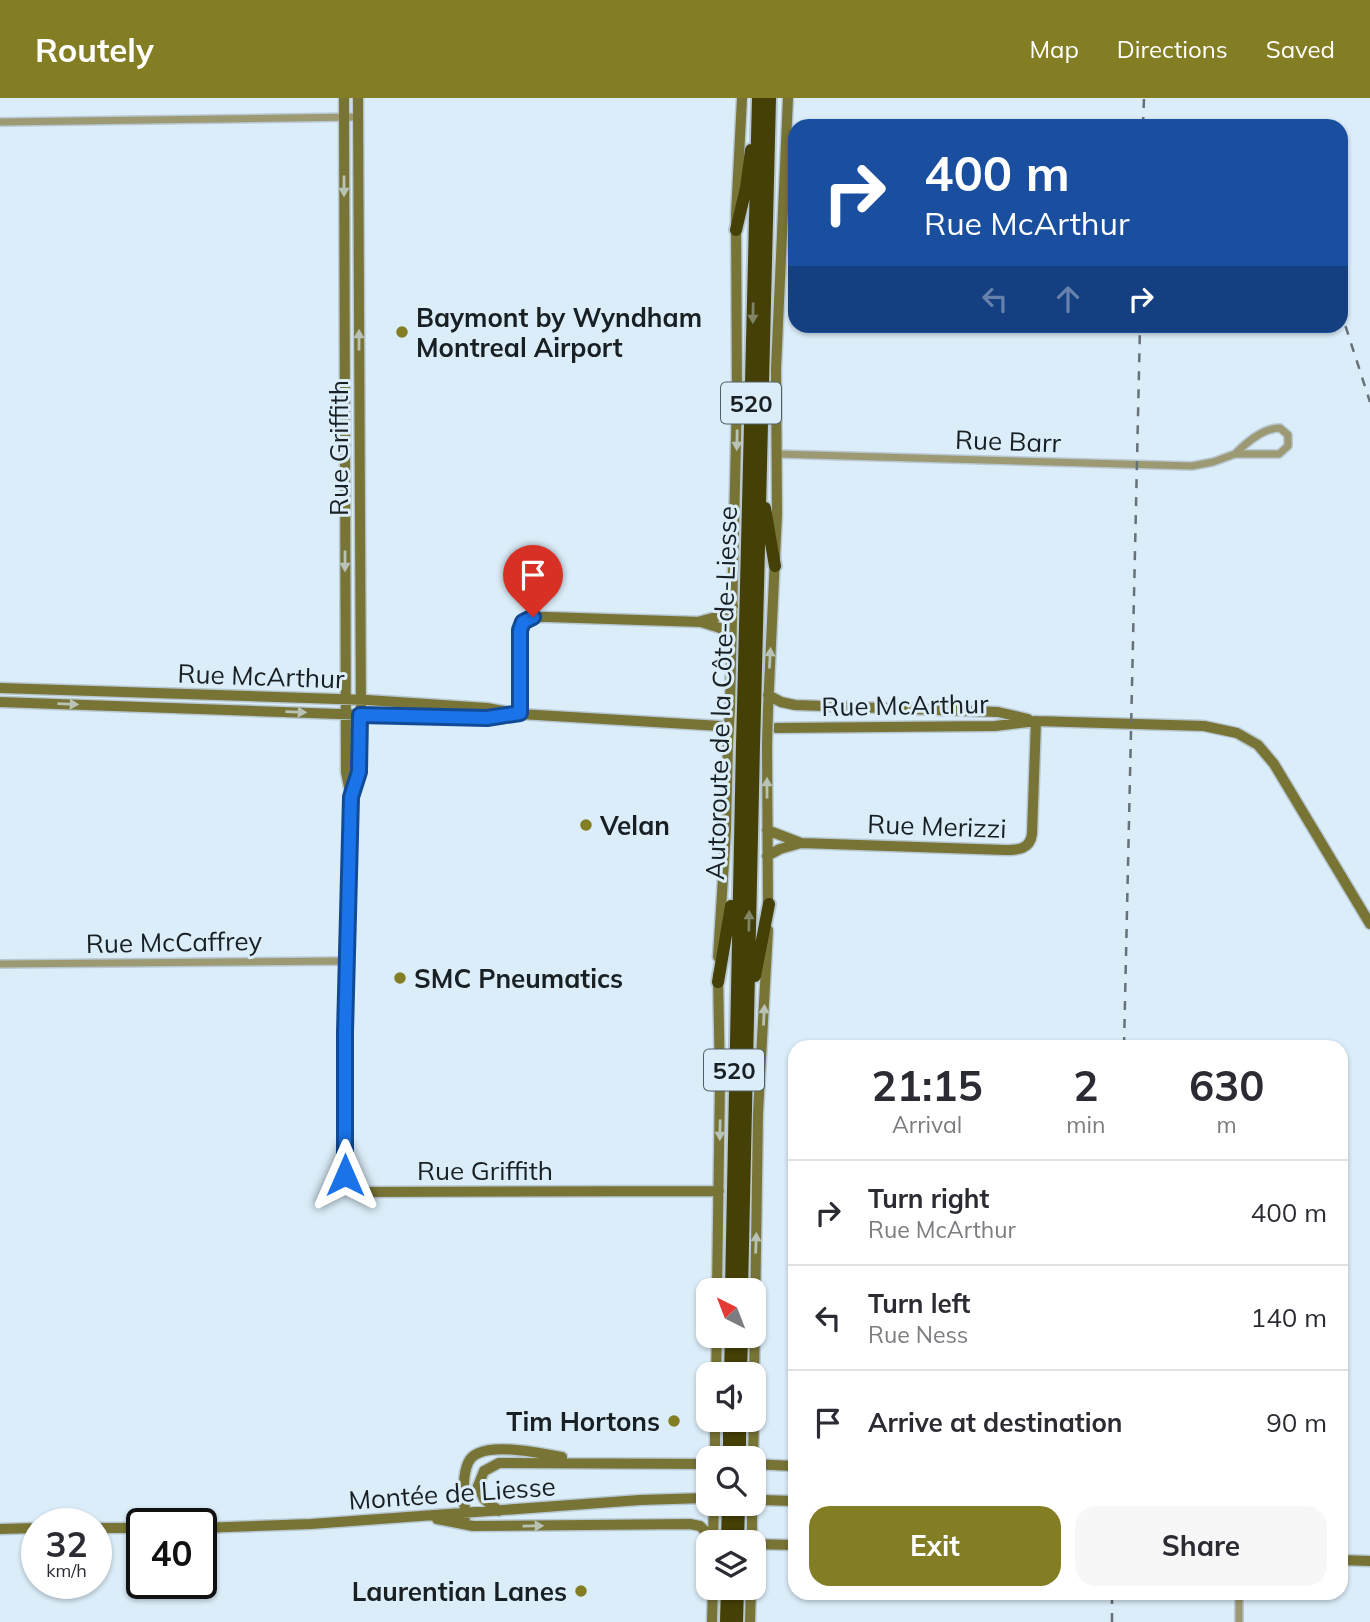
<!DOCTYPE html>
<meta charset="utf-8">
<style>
:root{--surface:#fff;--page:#f7f7f7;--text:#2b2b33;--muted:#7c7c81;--line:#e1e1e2;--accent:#837d23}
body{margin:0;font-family:Mulish,sans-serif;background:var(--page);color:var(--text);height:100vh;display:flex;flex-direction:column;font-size:26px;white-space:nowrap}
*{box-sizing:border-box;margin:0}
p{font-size:23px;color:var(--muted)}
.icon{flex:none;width:38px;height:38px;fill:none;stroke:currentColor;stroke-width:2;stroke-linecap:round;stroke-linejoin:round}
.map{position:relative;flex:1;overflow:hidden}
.details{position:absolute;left:788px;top:942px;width:560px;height:560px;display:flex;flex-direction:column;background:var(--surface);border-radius:21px;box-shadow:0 2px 5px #0004}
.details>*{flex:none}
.top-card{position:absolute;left:788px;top:21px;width:560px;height:214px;border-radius:21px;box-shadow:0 2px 5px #0004;background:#1a4fa0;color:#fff;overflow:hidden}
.needle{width:46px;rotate:318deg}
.controls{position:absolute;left:696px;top:1180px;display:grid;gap:14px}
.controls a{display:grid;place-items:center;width:70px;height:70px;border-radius:14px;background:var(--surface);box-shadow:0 2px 5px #0004;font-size:35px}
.speed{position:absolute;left:21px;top:1410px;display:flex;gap:14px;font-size:35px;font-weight:700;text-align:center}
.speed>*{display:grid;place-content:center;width:91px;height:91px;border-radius:50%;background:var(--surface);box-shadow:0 2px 5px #0004;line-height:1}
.speed small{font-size:18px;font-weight:400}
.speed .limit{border:4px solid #111;border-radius:10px;background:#fff;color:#111}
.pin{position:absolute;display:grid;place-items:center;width:60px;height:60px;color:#fff;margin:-72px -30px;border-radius:50% 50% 50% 0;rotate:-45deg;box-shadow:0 0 7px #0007}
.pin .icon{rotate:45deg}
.me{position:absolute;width:77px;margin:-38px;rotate:0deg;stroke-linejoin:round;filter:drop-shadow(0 0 5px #0008)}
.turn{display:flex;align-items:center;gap:24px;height:147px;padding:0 21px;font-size:32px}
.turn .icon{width:91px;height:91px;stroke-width:2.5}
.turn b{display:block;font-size:49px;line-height:60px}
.lanes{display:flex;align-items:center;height:66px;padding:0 21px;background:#0003;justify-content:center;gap:35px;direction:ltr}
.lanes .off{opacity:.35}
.eta{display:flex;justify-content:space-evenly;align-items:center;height:119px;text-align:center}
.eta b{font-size:42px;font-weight:700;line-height:49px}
.action{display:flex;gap:14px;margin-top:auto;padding:14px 21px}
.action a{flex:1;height:80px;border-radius:21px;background:var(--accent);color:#fff;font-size:28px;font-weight:700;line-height:80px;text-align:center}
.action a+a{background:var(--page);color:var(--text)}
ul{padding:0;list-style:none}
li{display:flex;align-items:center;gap:21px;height:105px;padding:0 21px;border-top:2px solid var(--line)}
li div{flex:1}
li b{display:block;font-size:26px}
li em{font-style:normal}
header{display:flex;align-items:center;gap:42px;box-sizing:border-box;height:98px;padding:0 35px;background:var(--accent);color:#fff}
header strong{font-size:33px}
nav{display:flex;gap:38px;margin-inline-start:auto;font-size:24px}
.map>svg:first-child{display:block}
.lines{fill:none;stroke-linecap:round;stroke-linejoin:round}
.street-casing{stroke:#b8c8d3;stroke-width:10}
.secondary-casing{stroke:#b8c8d3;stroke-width:13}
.highway-casing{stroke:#b8c8d3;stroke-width:16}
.street{stroke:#9d9a73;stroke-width:7}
.secondary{stroke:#787436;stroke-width:10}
.highway{stroke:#454006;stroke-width:12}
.rail{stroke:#667179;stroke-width:2.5;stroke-dasharray:9 9;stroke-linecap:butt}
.secondary-bridge-casing{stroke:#b8c8d3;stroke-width:13;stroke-linecap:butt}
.highway-bridge-casing{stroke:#b8c8d3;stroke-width:16;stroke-linecap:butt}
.secondary-bridge{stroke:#787436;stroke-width:10}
.highway-bridge{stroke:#454006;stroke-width:12}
.oneway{fill:#b8c3b5}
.oneway2{fill:#818567}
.route-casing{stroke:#114b97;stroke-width:18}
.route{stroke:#1a73e8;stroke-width:12}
.poi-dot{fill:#837d23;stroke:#dbedf9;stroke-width:2.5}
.labels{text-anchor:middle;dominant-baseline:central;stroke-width:6;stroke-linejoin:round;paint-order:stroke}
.shield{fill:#dbedf9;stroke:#535e64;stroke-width:2}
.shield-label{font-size:24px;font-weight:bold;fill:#192024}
.poi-label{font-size:26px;font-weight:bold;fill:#192024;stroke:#dbedf9;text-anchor:start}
.street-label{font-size:26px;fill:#192024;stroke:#dbedf9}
</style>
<header>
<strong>Routely</strong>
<nav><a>Map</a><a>Directions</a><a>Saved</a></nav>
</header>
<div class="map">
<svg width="1370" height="1524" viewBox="0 0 1370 1524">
<rect width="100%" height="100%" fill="#dbedf9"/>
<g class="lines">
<g class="street-casing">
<path id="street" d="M0,24L358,19
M777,356L1192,368L1213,364L1235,356H1279L1288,348V337L1280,330C1263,330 1247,344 1235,356
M0,866L349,863
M1239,1524V1494"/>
</g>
<g class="secondary-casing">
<path id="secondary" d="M344,0L346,674L351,699L345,934L346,1083L352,1091L363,1094L719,1093
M701,523L716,519L733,508
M0,590L367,602L487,610L520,616L721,628
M768,597L781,604L795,607L998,614L1028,621
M0,604L367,617L487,620L509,617
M730,610L737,297L736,117L742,0
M768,611L777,416L776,271L788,0
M520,616V532C524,518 535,519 548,519L701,524L720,530L731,538
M776,630L995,628L1036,623L1204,628L1237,635L1258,647L1274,666L1370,826
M767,647L768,810
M352,698L359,674L361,625L358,0
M767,732L801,745L1005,752C1019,752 1030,751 1032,736L1036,623
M767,758L780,751L801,745
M718,859L726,732L728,646
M717,1192L720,984L718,877
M716,1276L717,1237
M754,1286L758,1015L768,832
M715,1360V1321
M753,1360L754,1321
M754,1366L794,1368
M762,1402L794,1403
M499,1413L484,1401L478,1388L484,1373L499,1365L709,1366
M465,1420C465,1404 461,1381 468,1365C478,1340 541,1356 562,1359
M437,1421L473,1428L690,1426L700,1428L713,1441
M96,1430H142
M201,1430L311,1426L640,1402L705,1400
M0,1431L37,1430
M713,1443L714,1405
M752,1444V1405
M754,1446L794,1447
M1340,1462L1370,1463
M712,1524L713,1489
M750,1524L751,1489"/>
</g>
<g class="highway-casing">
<path id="highway" d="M736,132L746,90L751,52
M765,410L775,468
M743,610L758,0
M755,611L770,0
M755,878L769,806
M718,884L731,808
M731,1192L742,646
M742,1192L754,647
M730,1276L731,1237
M741,1276L742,1237
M729,1360V1321
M740,1360V1321
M727,1444L728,1405
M738,1444L739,1405
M726,1524L727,1489
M737,1524L738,1489"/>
</g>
<use href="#street" class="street"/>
<use href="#secondary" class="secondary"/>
<use href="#highway" class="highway"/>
<path class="rail" d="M1143,28L1144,0
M1340,211L1370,304
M1124,948L1140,228
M1112,1524V1494"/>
<g class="secondary-bridge-casing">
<path id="secondary-bridge" d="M728,646L730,610
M767,647L768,611"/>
</g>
<g class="highway-bridge-casing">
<path id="highway-bridge" d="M742,646L743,610
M754,647L755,611"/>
</g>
<use href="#secondary-bridge" class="secondary-bridge"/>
<use href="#highway-bridge" class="highway-bridge"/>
</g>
<defs><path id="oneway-solid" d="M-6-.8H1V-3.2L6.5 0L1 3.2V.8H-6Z" transform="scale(1.75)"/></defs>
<g class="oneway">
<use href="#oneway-solid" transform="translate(344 88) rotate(90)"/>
<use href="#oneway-solid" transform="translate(359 242) rotate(-90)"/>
<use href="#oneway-solid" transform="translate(737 342) rotate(91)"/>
<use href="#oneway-solid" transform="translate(345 463) rotate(90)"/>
<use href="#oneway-solid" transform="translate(770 560) rotate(-87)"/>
<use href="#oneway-solid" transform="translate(68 606) rotate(2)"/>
<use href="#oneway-solid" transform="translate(296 614) rotate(2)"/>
<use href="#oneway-solid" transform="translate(767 690) rotate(-90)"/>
<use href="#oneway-solid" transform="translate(764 917) rotate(-87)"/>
<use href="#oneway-solid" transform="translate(720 1032) rotate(91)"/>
<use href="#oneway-solid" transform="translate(756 1145) rotate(-88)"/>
<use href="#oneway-solid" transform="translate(533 1428) rotate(-1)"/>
</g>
<g class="oneway2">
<use href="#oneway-solid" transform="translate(753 215) rotate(91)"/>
<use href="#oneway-solid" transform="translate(749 823) rotate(-89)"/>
</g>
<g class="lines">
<g class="route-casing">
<path id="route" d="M345,1077V934L351,699L359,674L360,617L487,620L520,615V532L523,524L533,519"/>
</g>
<use href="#route" class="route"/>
</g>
<g class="poi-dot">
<circle cx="402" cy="234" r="7"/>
<circle cx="586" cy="727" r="7"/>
<circle cx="400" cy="880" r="7"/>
<circle cx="674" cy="1323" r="7"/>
<circle cx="581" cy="1493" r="7"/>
</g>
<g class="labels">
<g class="shield">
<rect x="721" y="284.5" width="60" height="41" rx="5"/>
<rect x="704" y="951.5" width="60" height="41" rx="5"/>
</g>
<g class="shield-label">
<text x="751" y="305">520</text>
<text x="734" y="972">520</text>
</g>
<g class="poi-label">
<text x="416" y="219">Baymont by Wyndham<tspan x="416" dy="30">Montreal Airport</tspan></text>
<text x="600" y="727">Velan</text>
<text x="414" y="880">SMC Pneumatics</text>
<text x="660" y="1323" text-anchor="end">Tim Hortons</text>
<text x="567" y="1493" text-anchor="end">Laurentian Lanes</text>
</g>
<g class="street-label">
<text transform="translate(1008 343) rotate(2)">Rue Barr</text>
<text transform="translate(338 350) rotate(-90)">Rue Griffith</text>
<text transform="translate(261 578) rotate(2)">Rue McArthur</text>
<text transform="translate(721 595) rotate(-88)">Autoroute de la Côte-de-Liesse</text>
<text transform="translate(905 607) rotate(-1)">Rue McArthur</text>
<text transform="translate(937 728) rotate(2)">Rue Merizzi</text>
<text transform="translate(174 844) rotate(-1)">Rue McCaffrey</text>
<text x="485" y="1072">Rue Griffith</text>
<text transform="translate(452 1395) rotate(-4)">Montée de Liesse</text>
</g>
</g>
</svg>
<div class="controls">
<a><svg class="needle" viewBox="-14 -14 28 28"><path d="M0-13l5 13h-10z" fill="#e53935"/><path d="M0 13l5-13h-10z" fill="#7c7c81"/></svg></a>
<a><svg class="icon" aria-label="sound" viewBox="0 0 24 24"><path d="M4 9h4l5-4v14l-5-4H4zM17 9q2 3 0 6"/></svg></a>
<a><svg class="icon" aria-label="search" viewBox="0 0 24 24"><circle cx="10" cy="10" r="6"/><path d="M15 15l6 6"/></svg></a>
<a><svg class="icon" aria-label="layers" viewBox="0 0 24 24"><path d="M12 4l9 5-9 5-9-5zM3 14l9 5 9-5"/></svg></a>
</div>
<div class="speed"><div>32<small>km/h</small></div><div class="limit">40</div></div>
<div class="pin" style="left:533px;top:519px;background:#d93025"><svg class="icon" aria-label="arrive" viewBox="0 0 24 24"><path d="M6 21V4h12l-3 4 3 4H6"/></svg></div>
<svg class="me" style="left:345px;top:1077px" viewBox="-20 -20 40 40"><path d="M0-17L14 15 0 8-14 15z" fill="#1a73e8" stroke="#fff" stroke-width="4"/></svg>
<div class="top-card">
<div class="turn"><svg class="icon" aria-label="right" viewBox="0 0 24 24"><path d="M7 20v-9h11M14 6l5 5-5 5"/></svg><div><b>400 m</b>Rue McArthur</div></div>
<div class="lanes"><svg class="icon off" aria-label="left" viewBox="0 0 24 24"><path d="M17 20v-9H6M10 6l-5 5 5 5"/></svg><svg class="icon off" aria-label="ahead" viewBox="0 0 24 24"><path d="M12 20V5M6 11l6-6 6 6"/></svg><svg class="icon" aria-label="right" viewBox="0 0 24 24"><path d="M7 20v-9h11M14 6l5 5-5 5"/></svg></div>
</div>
<section class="details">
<div class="eta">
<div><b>21:15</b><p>Arrival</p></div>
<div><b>2</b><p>min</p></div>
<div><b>630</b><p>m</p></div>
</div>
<ul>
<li><svg class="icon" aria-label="right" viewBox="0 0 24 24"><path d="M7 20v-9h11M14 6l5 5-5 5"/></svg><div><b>Turn right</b><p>Rue McArthur</p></div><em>400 m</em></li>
<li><svg class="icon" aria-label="left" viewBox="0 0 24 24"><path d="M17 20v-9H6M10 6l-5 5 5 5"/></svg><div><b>Turn left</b><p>Rue Ness</p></div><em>140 m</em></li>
<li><svg class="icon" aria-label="arrive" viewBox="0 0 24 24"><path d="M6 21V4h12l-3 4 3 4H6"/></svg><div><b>Arrive at destination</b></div><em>90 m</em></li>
</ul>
<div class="action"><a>Exit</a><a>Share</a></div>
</section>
</div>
